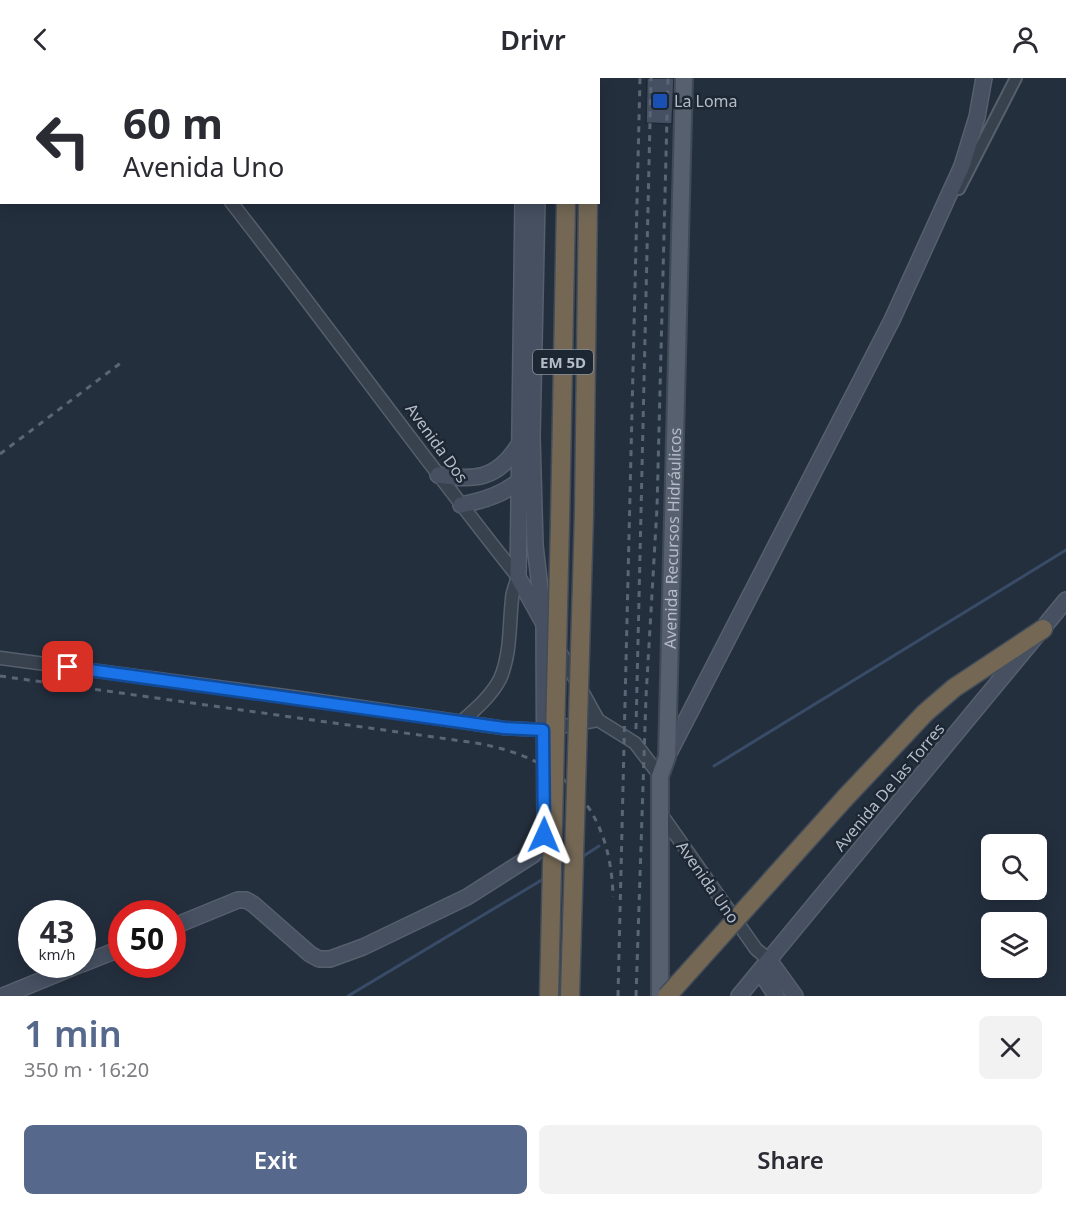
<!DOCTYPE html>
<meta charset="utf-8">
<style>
:root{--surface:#fff;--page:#f2f2f3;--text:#2b2b33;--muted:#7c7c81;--accent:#56698c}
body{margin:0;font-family:"Noto Sans",sans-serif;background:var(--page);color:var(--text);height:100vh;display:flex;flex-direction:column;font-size:22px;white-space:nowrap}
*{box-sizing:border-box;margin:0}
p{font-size:20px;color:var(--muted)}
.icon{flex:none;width:33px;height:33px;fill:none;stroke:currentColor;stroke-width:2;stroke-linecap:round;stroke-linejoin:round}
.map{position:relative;height:918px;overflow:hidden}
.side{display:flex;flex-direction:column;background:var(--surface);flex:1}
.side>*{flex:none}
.banner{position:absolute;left:0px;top:0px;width:600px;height:126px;box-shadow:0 3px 15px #0003;background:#fff;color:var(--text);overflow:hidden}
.fabs{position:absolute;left:981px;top:756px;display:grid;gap:12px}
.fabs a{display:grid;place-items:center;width:66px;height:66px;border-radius:9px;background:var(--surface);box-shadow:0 3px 15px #0003;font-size:30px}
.speed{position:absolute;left:18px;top:822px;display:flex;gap:12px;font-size:30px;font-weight:700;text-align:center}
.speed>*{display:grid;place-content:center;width:78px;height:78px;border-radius:50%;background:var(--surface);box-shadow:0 3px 15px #0003;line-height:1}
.speed small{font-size:15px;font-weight:400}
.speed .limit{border:9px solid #d22;background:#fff;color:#111}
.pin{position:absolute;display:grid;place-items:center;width:51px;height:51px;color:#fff;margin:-26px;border-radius:12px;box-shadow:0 3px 9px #0006}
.me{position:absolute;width:66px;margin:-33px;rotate:1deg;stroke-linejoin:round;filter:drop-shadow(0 0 4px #0008)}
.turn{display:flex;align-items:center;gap:21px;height:126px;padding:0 24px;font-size:27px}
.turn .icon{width:78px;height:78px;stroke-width:2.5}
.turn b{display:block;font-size:42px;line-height:51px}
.round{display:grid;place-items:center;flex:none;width:63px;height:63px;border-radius:9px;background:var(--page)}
.summary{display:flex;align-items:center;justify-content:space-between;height:102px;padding:0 24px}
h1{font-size:36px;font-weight:600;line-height:45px;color:var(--accent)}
.action{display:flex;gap:12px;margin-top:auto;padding:12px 24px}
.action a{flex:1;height:69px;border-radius:9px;background:var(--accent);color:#fff;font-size:24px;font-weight:600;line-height:69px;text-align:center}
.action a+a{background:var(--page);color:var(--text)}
header{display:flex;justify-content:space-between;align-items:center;height:78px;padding:0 24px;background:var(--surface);font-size:27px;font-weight:600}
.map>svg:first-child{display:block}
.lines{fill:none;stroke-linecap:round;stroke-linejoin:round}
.stream{stroke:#394c67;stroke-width:3}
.building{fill:#455162;stroke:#1f2835;stroke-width:1.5}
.minor-casing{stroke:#565f6c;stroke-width:14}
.tertiary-casing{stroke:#565f6c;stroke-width:15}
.secondary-casing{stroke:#565f6c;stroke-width:18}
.primary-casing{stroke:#414a57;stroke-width:20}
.motorway-casing{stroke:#434c59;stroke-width:21}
.minor{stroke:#38414e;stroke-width:10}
.tertiary{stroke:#38414e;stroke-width:12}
.secondary{stroke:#465061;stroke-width:15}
.primary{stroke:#56606e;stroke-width:16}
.motorway{stroke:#746855;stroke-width:18}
.rail{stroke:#5a6575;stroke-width:3;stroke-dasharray:6 6;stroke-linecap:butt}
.motorway-bridge-casing{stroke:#434c59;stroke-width:21;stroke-linecap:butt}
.motorway-bridge{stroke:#746855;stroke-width:18}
.route-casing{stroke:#114b97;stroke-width:15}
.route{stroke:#1a73e8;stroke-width:10}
.transit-dot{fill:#1a4fb4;stroke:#1d2633;stroke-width:2}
.labels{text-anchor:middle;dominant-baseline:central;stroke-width:5;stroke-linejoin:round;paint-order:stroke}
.shield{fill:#1d2633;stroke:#878f9c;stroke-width:1.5}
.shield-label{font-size:15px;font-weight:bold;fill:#b4bcc9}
.poi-label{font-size:16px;fill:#b4bcc9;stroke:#1d2633;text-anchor:start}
.street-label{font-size:16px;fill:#b4bcc9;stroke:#1d2633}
</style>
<header><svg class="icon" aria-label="back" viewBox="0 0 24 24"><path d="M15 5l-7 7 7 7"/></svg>Drivr<svg class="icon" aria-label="person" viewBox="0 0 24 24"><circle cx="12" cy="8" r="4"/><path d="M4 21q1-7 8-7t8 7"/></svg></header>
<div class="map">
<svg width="1066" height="918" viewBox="0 0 1066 918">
<rect width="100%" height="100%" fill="#242f3e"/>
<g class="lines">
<path class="stream" d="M714,688L1066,472
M582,779L599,768
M348,918L545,800"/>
</g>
<path class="building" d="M647,0H674L672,46L646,45Z"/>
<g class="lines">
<g class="minor-casing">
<path id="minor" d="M959,111L1016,0"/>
</g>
<g class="tertiary-casing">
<path id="tertiary" d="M133,0L134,2
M231,124C328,248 420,376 518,499C516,506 512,514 512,521C509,548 511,576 500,601C491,618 476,631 462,643
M558,570L598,642
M0,580L300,620L504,650L543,652L598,642L635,665L660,698
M661,736L756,871L769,882"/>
</g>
<g class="secondary-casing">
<path id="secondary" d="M521,0L522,2
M536,0V2
M537,124L532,359L535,467L543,537
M438,397C475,403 497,401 518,368
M461,427C485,422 505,416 524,399
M667,679L892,242L962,88L977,39L984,0
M172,849L238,822H246L253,826L310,876L319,881H330L363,869L467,819L533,777L539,769L544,757L545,743L544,546L518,499L523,124
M769,882L795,918
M82,886L122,870
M760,893L776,918
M3,918L81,886
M739,918L1066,522"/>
</g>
<g class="primary-casing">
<g id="primary">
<path id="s1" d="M660,918V698L667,679L684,0"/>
</g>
</g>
<g class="motorway-casing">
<path id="motorway" d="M568,2V0
M589,2V0
M584,436L588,124
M560,444L566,124
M845,720L925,635L954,610L1043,551"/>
</g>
<use href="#minor" class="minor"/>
<use href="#tertiary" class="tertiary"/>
<use href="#secondary" class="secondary"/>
<use href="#primary" class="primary"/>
<use href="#motorway" class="motorway"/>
<path class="rail" d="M0,376L122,284
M0,598L476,665C564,680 611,730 613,819
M636,651L651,0
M618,918L640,0
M636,918L646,619L657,430L668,0"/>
<g class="motorway-bridge-casing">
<path id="motorway-bridge" d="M549,918L560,444
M570,918L584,436
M667,918L845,720"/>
</g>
<use href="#motorway-bridge" class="motorway-bridge"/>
</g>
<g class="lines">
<g class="route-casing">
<path id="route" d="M68,589L504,650L543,652L544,757"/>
</g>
<use href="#route" class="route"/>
</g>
<rect class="transit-dot" x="652" y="15" width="16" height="16" rx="3"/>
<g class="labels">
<rect class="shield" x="533" y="272" width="60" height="24" rx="4.5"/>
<g class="shield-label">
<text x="563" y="284">EM 5D</text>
</g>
<g class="poi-label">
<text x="674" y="23">La Loma</text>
</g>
<g class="street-label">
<text transform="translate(437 365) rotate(54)">Avenida Dos</text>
<text stroke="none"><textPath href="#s1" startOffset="459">Avenida Recursos Hidráulicos</textPath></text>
<text transform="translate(889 709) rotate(-50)">Avenida De las Torres</text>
<text transform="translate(708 804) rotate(55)">Avenida Uno</text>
</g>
</g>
</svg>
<div class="fabs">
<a><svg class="icon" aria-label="search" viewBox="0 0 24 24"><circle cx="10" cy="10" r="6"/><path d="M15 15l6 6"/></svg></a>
<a><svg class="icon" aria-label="layers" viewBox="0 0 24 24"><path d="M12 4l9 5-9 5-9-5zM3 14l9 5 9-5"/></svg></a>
</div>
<div class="speed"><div>43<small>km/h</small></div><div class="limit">50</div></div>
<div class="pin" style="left:68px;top:589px;background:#d93025"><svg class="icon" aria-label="arrive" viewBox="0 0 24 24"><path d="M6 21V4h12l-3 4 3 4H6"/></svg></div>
<svg class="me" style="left:544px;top:757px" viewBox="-20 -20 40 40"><path d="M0-17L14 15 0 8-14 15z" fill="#1a73e8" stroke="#fff" stroke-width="4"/></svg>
<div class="banner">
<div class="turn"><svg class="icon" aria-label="left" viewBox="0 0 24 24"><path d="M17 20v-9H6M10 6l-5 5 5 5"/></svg><div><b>60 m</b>Avenida Uno</div></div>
</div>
</div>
<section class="side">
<div class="summary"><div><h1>1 min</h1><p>350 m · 16:20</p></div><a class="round"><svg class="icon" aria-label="close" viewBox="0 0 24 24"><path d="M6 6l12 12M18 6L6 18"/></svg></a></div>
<div class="action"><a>Exit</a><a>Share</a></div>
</section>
